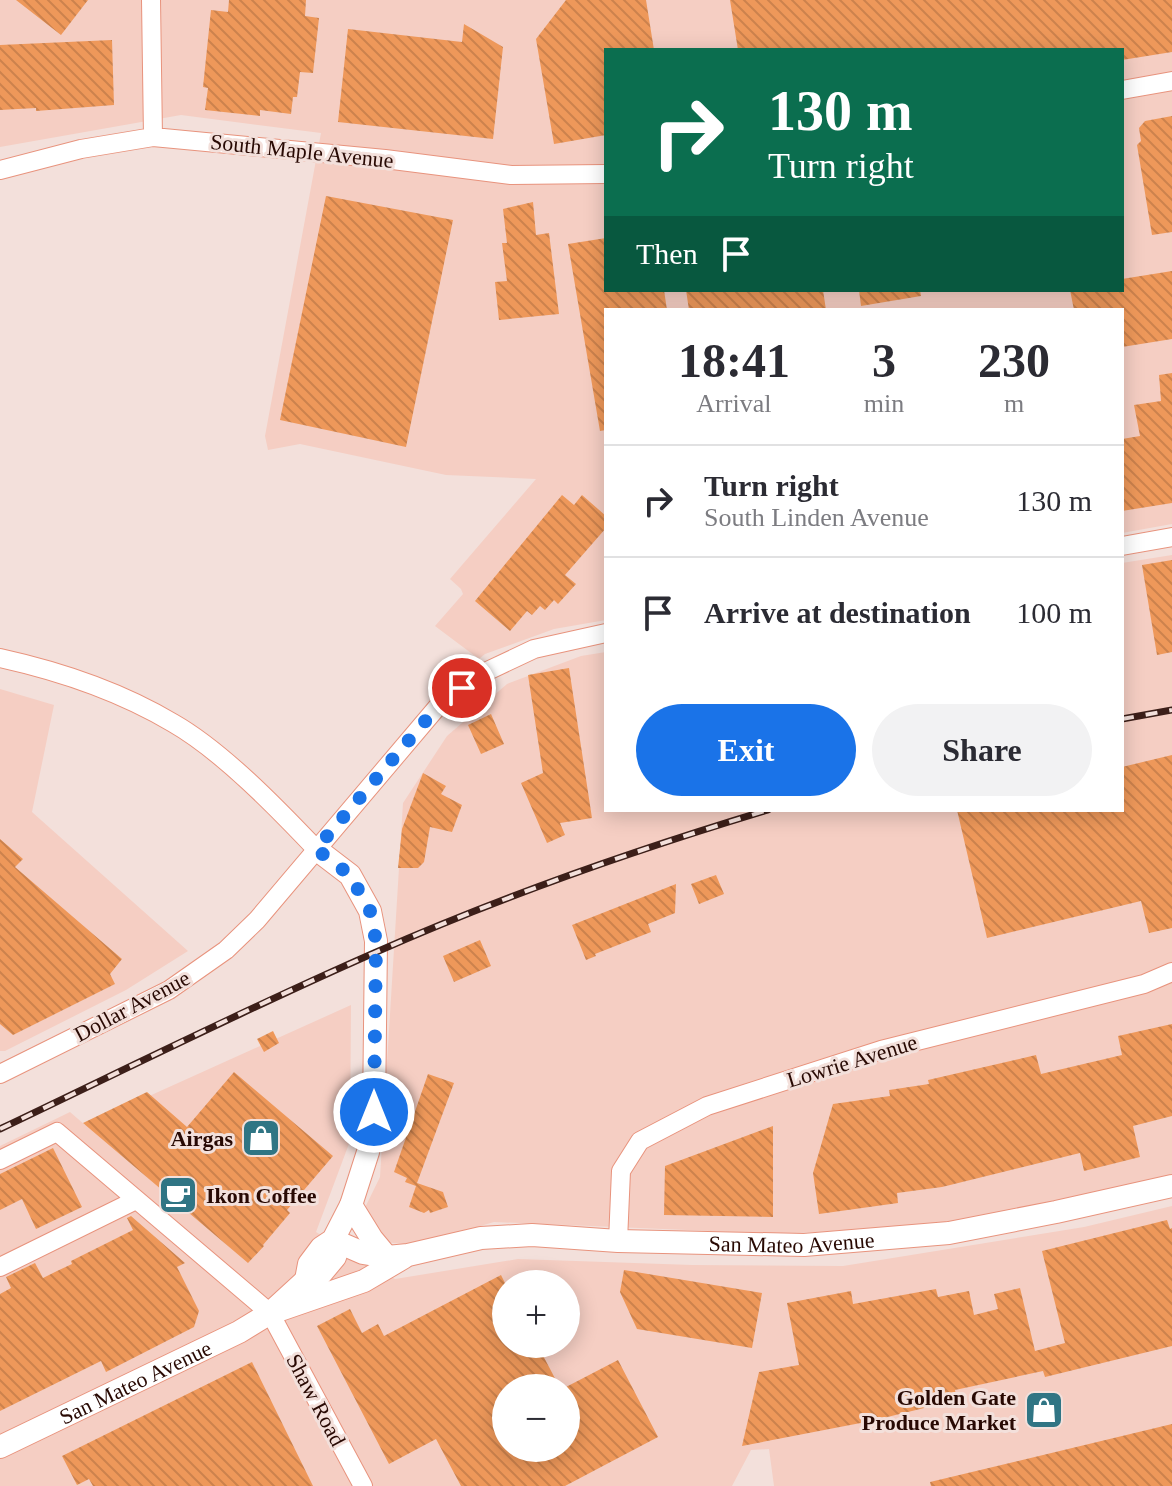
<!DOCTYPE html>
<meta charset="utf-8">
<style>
:root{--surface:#fff;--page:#f2f2f3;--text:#2b2b33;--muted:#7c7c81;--line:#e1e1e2;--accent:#1a73e8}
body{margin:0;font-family:"Times New Roman",serif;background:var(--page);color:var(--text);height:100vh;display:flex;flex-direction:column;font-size:30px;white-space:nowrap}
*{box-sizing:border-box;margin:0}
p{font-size:26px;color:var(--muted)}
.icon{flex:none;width:44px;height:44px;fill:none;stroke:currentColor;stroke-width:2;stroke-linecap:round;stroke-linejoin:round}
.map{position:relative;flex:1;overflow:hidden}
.panel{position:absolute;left:604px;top:308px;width:520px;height:504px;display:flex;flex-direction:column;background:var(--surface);border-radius:0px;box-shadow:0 4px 20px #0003}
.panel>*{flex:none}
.banner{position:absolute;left:604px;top:48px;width:520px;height:244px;border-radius:0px;box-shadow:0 4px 20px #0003;background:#0b6e4f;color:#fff;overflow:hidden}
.controls{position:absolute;left:492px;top:1270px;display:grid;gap:16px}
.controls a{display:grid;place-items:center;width:88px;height:88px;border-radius:50%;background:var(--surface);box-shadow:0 4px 20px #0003;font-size:40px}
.pin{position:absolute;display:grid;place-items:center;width:68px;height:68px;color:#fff;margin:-34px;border:4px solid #fff;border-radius:50%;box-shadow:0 2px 8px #0007}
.me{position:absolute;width:88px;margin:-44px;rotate:0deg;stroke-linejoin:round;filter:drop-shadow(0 0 6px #0008)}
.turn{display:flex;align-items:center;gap:28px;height:168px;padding:0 32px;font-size:36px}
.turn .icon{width:104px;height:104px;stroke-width:2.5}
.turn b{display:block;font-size:56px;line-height:68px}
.then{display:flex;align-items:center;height:76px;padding:0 32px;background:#0003;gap:16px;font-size:30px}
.eta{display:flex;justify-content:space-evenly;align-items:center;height:136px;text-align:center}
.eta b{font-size:48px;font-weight:800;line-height:56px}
.button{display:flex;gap:16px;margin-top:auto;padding:16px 32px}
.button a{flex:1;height:92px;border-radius:48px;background:var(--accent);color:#fff;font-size:32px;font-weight:800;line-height:92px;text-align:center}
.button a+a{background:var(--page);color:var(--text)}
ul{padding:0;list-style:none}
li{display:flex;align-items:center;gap:24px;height:112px;padding:0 32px;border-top:2px solid var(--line)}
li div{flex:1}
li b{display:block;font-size:30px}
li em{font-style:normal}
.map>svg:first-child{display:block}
.built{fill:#f5cec3;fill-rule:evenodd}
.building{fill:url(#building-back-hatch)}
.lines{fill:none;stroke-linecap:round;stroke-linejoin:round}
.minor-casing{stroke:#e8937d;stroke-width:20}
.major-casing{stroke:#e8937d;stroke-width:24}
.minor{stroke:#fff;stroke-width:18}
.major{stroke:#fff;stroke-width:22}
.rail-casing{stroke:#3c1f19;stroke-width:7}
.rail{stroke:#f3e0db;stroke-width:4;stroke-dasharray:12;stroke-linecap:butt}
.route{stroke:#1a73e8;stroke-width:14;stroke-dasharray:0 25.2}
.labels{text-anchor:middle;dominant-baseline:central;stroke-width:6;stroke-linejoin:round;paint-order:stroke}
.street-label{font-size:22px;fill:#280903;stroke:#f3e0db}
.poi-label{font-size:22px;font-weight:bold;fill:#280903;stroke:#f3e0db;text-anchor:end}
</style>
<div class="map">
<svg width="1172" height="1486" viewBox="0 0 1172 1486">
<defs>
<pattern id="building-back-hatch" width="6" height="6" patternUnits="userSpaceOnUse" patternTransform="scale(2)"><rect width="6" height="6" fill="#ee985a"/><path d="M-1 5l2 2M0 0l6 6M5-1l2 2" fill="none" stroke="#cc824d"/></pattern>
</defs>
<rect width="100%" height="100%" fill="#f3e0db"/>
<path class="built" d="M0,0H1172V524L1122,533V310H606V620L554,629L485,654L479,659L435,626L463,594L461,589L450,579L536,479L446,475L300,444L268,450L265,436L321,133L181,115L0,147ZM606,50H1122V290H606Z
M1172,555V1179L952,1224L781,1234L494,1222L415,1245L373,1241L358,1222L380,1177L403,803L447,736L507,684L581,656L606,652V810H1122V563Z
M0,689L54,705L32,812L188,951L126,990L5,1051H0Z
M351,1005L350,1141L316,1232L395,1279L518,1259L692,1265L843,1266L1084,1227L1172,1206V1486H774L769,1449L751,1450L732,1486H0V1146L70,1112L85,1125ZM506,1284H566V1344H506ZM506,1388H566V1448H506Z"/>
<path class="building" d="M16,0H88L61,35Z
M229,0H306L305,16L319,18L313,73L300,72L297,97H293L291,114L260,110V116L205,110L208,88L203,87L211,10L228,12Z
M566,0H646L654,50H606V135L554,144L536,39Z
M730,0H1172V52L1122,60V50H738Z
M464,24L503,47L493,139L338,122L348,29L462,42Z
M112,40L114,105L36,111V108L0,110V45Z
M1172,116V232L1152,235L1137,145L1141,141L1139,128L1145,121Z
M326,196L453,220L406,447L280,420Z
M533,202L536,235L549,233L559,314L499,320L495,282L507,281L502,243H507L503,209Z
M606,238V290H664L667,310H606V430L600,431L568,244Z
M1172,271V339L1122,347V310H1074L1070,290H1122V279Z
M686,290H823L826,310H689Z
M859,290H920L921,296L861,306Z
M1172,373V503L1122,511V439L1140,436L1134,405L1161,401L1159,375Z
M562,495L574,505L582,495L606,516V528L565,575L576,584L558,604L554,600L545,610L540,606L532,615L527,611L510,631L475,601Z
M1172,560V652L1157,655L1142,565Z
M569,668L592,818L560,823L565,835L547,843L521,783L543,773L528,675Z
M491,714L504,744L481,754L468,725Z
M1172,755V928L1149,933L1141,901L987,938L957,810H1122V767Z
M423,773L446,786L441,794L462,805L452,832L430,827L424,862L418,868H398L402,829Z
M0,839L23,859L15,867L122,959L110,974L115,984L13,1035L0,1024Z
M716,875L724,894L699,904L691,884Z
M676,884L675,913L648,924L651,932L595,954L596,956L586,960L572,925Z
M480,940L491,966L454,982L443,956Z
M1172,1024V1116L1133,1126L1140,1157L1084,1171L1080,1153L942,1187L897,1193L898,1203L819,1214L813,1173L833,1104L890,1096L889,1090L929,1084L928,1080L1036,1055L1041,1074L1122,1055L1118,1036Z
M273,1031L279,1043L264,1052L257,1039Z
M234,1072L333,1156L287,1210L290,1213L263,1245L264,1246L248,1263L83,1123L147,1092L187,1127Z
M428,1074L454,1083L417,1183L443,1192L448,1207L430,1213L429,1210L424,1213L409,1207L416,1186L405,1182L407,1178L394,1172Z
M773,1126V1217L664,1215L665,1166Z
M53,1148L82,1207L36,1229L22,1199L0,1210V1174Z
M131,1216L185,1263L177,1267L199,1311L194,1327L106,1372L101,1361L0,1411V1294L11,1288L6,1277L35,1263L43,1278L57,1271L72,1264L71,1261L133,1230L127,1218Z
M1167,1220L1170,1229L1172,1228V1346L1045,1377L1043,1371L955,1390L957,1400L871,1421L742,1446L759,1372L799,1365L787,1303L851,1291L853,1304L936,1289L938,1297L969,1291L974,1315L998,1309L994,1294L1020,1288L1035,1351L1065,1343L1042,1251Z
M624,1270L762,1293L752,1348L637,1329L620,1292Z
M501,1275L506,1285V1344H537L560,1388H506V1448H566V1387L618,1360L658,1437L565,1486H461L436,1439L389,1464L317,1326L350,1309L362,1333L378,1324L384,1336Z
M252,1362L313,1486H93L89,1479L77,1485L62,1456Z
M1172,1424V1486H931L930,1482Z"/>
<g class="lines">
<g class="minor-casing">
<path id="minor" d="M151,0L153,137
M1122,90L1172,81
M0,170L81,149L153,137L385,159L511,175L606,174
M1122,546L1172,537
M0,658C59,671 121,692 173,723C222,751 277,808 316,849
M0,1074L169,990L226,950L257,920L439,705L479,675L534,649L606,633
M0,1160L57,1132L270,1313L363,1486
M618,1241L621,1171L640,1141L707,1106L881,1050L1144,984L1172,972
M0,1267L136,1200"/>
</g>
<g class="major-casing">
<g id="major">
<path d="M351,1205L372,1239L387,1257"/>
<path id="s1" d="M333,1240L363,1253L387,1257L408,1255L481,1238L532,1235L618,1241L804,1245L949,1233L1056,1212L1172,1186"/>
<path d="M306,1280L309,1264L321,1248L333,1240L351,1205L368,1152L374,1112L376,941L370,911L350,875L316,849"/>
<path d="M277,1311L364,1281L403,1258"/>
<path id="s2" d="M0,1447L239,1332L270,1313L306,1280L320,1275L335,1257L337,1251L333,1240"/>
</g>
</g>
<use href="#minor" class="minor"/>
<use href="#major" class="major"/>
<g class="rail-casing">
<path id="rail" d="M1122,719L1172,710
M0,1129C124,1070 248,1008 374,953C501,897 635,850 768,810"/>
</g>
<use href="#rail" class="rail"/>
</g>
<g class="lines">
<path class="route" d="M374,1112L376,941L370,911L350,875L316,849L439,705L462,688"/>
</g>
<defs>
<g id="shop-square" transform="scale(2)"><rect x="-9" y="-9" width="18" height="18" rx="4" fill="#307584" stroke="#f3e0db"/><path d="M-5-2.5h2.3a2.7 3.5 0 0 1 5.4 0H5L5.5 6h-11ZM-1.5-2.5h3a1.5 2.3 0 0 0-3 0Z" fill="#fff"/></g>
<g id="cafe-square" transform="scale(2)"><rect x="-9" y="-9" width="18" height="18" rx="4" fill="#307584" stroke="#f3e0db"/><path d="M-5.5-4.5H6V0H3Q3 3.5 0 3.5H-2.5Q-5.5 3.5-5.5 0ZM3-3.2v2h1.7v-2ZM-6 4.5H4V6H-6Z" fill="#fff"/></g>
</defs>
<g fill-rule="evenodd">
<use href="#shop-square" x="261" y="1138"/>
<use href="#cafe-square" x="178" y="1195"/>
<use href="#shop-square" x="1044" y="1410"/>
</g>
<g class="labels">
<g class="street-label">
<text transform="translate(302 151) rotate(6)">South Maple Avenue</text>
<text transform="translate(132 1006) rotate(-28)">Dollar Avenue</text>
<text transform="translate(852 1061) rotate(-17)">Lowrie Avenue</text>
<text stroke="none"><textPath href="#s1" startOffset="464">San Mateo Avenue</textPath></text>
<text stroke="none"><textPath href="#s2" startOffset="150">San Mateo Avenue</textPath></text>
<text transform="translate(316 1400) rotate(62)">Shaw Road</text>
</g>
<g class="poi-label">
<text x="233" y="1138">Airgas</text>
<text x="206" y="1195" text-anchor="start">Ikon Coffee</text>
<text x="1016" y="1397">Golden Gate<tspan x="1016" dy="25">Produce Market</tspan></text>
</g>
</g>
</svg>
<div class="controls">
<a>+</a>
<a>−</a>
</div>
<div class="pin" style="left:462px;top:688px;background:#d93025"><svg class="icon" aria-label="arrive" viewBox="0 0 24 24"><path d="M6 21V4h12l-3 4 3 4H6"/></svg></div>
<svg class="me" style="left:374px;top:1112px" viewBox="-20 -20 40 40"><circle r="17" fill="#1a73e8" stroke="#fff" stroke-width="3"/><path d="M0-11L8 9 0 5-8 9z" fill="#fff"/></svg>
<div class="banner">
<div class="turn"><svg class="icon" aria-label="right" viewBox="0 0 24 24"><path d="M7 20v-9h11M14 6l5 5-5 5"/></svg><div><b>130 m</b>Turn right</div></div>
<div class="then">Then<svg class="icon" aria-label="arrive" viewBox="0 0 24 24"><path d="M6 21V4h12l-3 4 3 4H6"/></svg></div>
</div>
<section class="panel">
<div class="eta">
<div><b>18:41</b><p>Arrival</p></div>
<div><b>3</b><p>min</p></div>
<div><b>230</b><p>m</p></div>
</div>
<ul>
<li><svg class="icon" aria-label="right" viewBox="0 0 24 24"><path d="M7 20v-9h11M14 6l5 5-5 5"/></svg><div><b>Turn right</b><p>South Linden Avenue</p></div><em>130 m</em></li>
<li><svg class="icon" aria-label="arrive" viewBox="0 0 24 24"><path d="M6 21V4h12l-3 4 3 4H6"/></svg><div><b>Arrive at destination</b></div><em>100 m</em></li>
</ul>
<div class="button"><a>Exit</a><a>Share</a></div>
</section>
</div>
